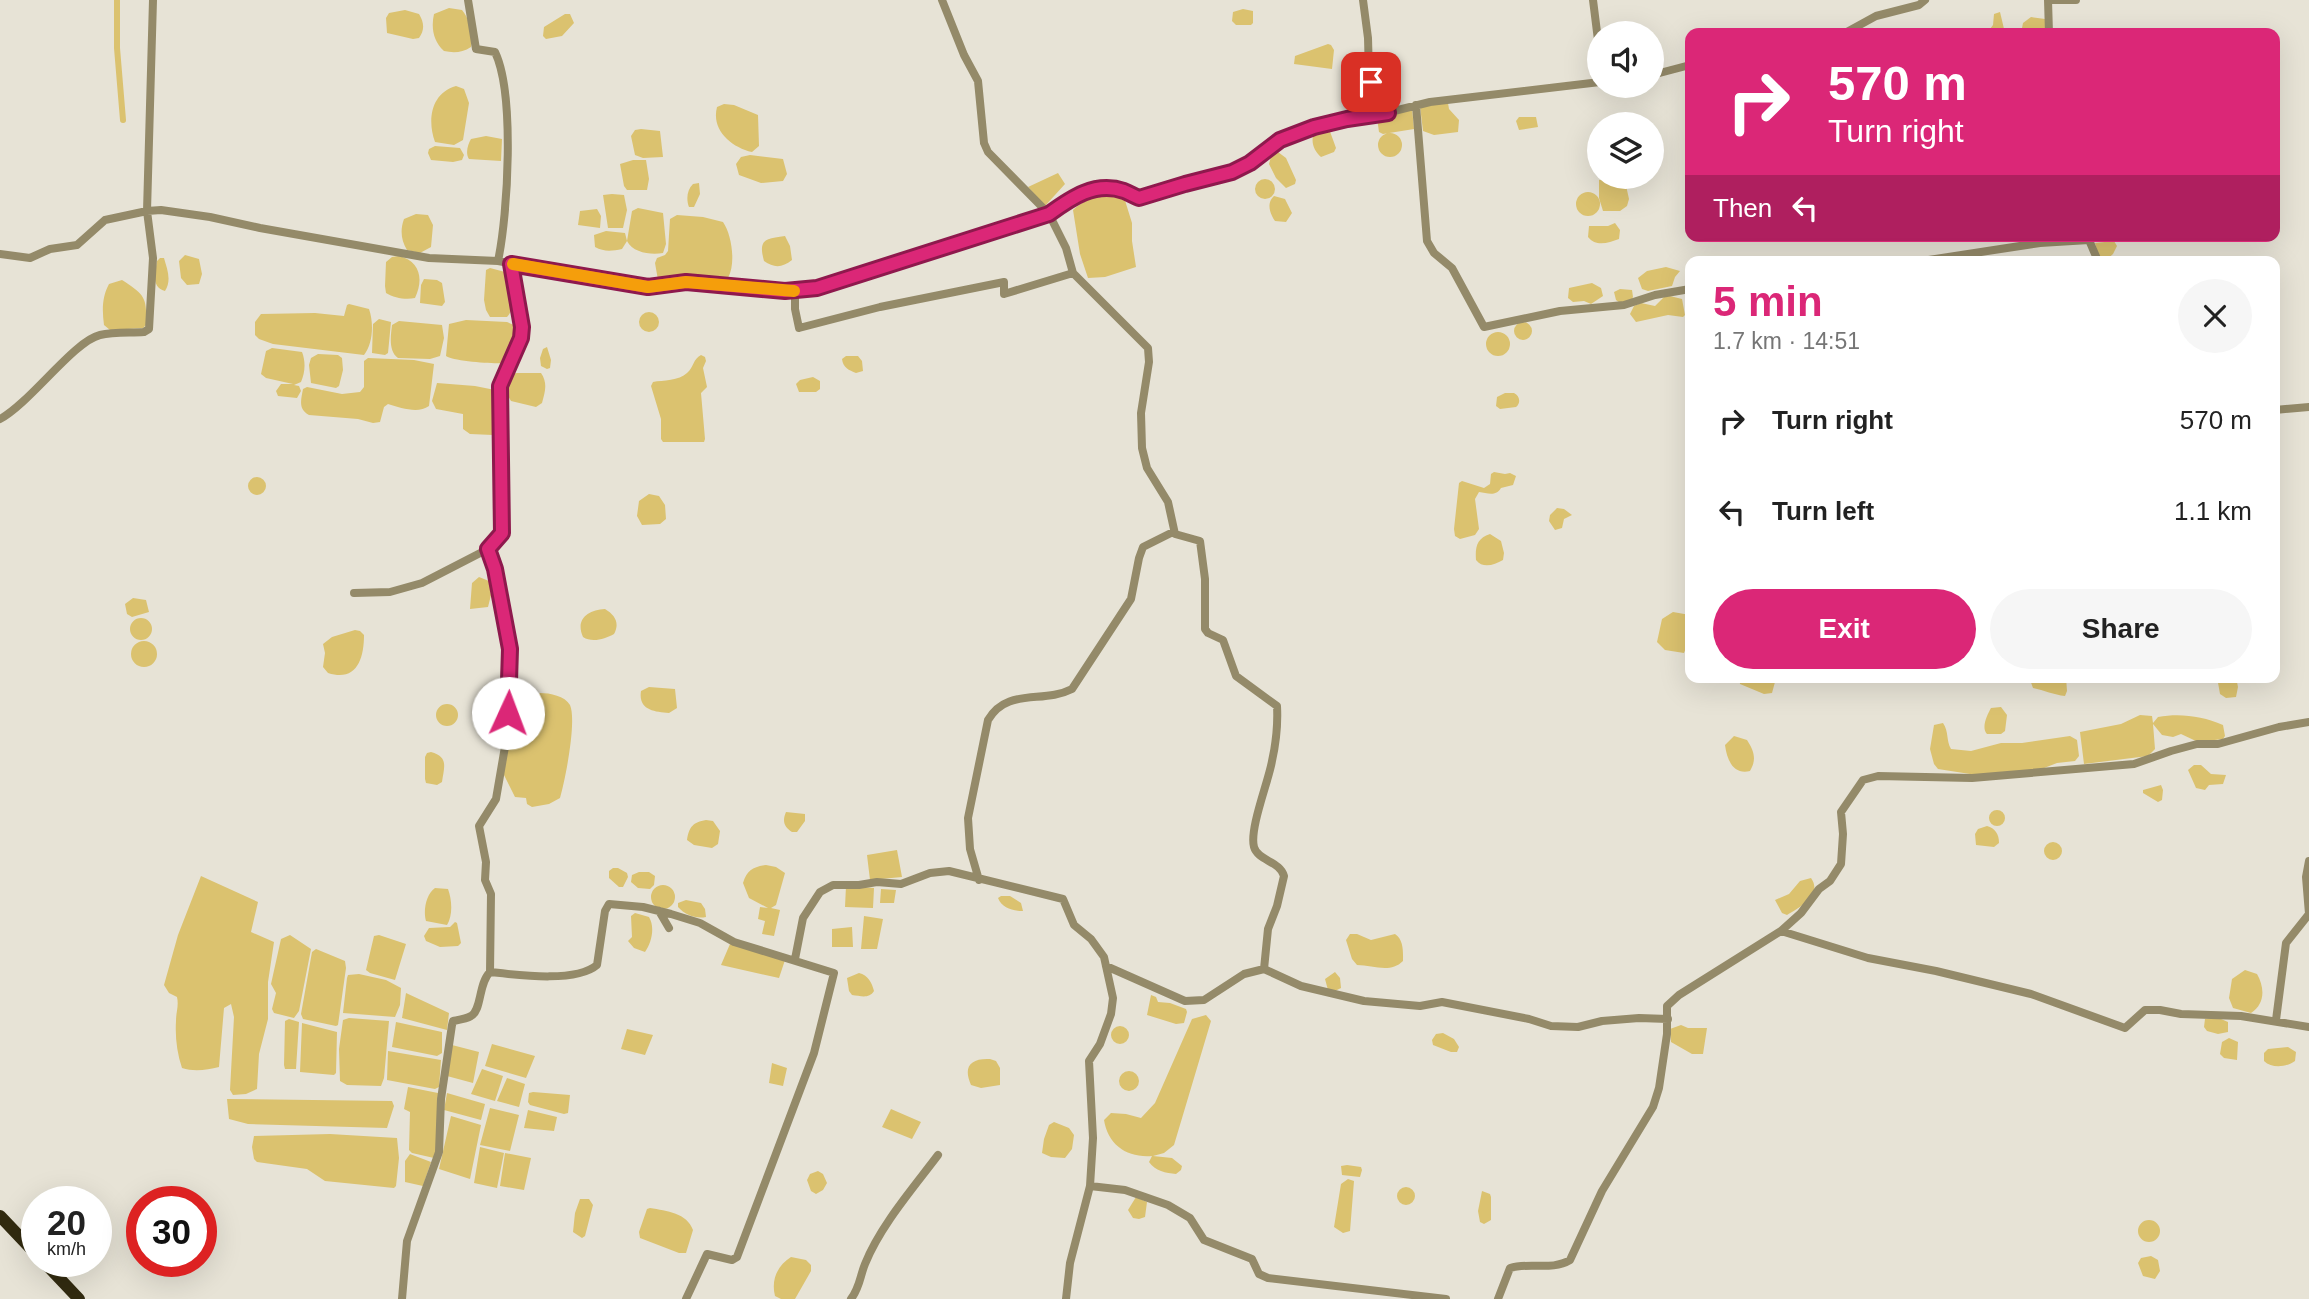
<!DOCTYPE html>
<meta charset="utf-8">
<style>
:root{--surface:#fff;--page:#f6f6f6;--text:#222;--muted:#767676;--accent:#db2777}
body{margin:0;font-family:Helvetica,sans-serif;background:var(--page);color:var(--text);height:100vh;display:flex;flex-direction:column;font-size:26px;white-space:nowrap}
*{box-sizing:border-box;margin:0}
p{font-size:23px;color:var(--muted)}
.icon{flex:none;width:38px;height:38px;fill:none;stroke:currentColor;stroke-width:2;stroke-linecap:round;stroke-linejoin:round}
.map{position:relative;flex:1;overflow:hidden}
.drawer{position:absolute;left:1685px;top:256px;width:595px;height:427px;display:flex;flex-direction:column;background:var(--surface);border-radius:14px;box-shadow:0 7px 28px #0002}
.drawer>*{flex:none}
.top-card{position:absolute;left:1685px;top:28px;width:595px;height:214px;border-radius:14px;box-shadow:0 7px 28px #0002;background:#db2777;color:#fff;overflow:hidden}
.fabs{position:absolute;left:1587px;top:21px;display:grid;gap:14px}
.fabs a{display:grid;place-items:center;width:77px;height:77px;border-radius:50%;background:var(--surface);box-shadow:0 7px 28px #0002;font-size:35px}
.speed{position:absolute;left:21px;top:1186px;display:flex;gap:14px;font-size:35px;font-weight:700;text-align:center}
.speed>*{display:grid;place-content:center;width:91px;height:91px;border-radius:50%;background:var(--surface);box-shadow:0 7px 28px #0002;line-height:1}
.speed small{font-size:18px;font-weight:400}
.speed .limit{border:10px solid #d22;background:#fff;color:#111}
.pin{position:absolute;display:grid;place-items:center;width:60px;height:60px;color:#fff;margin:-30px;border-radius:14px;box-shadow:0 4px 10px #0006}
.me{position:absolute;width:77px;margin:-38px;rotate:2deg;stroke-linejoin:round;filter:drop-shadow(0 0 5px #0008)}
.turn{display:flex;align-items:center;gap:24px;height:147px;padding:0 28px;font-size:32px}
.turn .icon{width:91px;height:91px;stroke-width:2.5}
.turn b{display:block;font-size:49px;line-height:60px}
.then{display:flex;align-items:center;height:66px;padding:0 28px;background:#0003;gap:14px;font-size:26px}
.round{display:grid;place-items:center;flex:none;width:74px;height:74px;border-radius:37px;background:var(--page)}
.summary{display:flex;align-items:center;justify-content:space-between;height:119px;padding:0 28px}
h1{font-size:42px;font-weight:700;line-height:52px;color:var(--accent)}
.action{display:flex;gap:14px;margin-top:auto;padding:14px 28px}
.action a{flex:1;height:80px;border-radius:42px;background:var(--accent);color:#fff;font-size:28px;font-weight:700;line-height:80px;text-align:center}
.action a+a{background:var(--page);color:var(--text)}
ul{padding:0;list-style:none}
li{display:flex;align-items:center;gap:21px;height:91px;padding:0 28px}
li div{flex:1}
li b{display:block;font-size:26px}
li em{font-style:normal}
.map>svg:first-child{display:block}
.water{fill:#dbc26f}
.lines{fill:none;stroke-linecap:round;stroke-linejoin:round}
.canal{stroke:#dbc26f;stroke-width:6}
.minor{stroke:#948a69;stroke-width:8}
.highway{stroke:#322b10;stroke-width:12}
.route-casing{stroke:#8e194d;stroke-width:18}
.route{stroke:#db2777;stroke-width:12}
.slow{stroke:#f59e0b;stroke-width:12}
</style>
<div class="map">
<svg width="2309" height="1299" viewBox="0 0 2309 1299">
<rect width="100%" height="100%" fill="#e7e3d6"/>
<path class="water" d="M449,8L462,10C470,19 473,35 471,47C462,53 453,53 444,51C433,41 431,27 434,14Z
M1243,9L1253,11V23L1251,25H1236L1232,21L1233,12Z
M405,10L419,14C424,22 425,30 419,38L413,39L387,33L386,18L389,13Z
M2000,12L2005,33H1987L1993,25L1994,14Z
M565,14H570L574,23L562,36L546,39L543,36L544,27Z
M2031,17L2045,19L2048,33H2021L2023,23Z
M1328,44L1331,45L1334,50L1332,69L1294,64L1295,56Z
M456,86L464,89L469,103L463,140L454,145L435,142C427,120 431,93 456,86Z
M1448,103L1449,109L1459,120L1458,132L1434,135L1423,131L1420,106Z
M724,104L734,105L758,115L759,146L752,152C731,147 711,130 717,107Z
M1412,108L1414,129L1383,134L1379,132L1377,118Z
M1519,117H1536L1538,127L1519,130L1516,121Z
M1328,126L1336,148L1334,152L1321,157C1313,150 1310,140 1315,131Z
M641,129L660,131L663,157L643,158L635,155L631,136L635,130Z
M1378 145a12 12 0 1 1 24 0a12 12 0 1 1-24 0Z
M486,136L502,139L501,161L469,159C465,153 468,144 471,139Z
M435,146L460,148L464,155L462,160L453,162L431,160L428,153L429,149Z
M1278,152L1286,158L1296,180L1295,184L1286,188L1276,178L1269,164L1272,153Z
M750,155L783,159L787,174L783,181L761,183L739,175L736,164L741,157Z
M646,160L649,179L647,190H627L624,186L620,164L633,160Z
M1058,173L1065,184L1045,206L1028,187Z
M1613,179L1625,181L1629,199L1627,206L1620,211H1603L1599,198V180Z
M1255 189a10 10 0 1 1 20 0a10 10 0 1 1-20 0Z
M699,183L700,194L694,207H689C686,199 687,190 693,184Z
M1115,192L1123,194L1132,223V241L1136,267L1105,277L1088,278L1080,254L1073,210C1083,200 1101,194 1115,192Z
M1576 204a12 12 0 1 1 24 0a12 12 0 1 1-24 0Z
M612,194L624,195L627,210L623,228H608L603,195Z
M1274,196L1285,199L1292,213L1286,222L1275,221C1270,214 1266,203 1274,196Z
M638,208L663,213L666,244L663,253C651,255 633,253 627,241L622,249C612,251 604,252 595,247L594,235L606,231L625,233L627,241L632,211Z
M597,209L601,216L600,228L578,225L580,211Z
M416,214L428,215L433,225L431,247L420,253L407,250C401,240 400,230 404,219Z
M677,215L703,217L723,222C732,235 736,264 728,278C712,281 697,275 681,278C672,279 667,282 658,280L655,263L657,258L665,255L668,251L670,219Z
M1615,223L1620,230L1619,239C1608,243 1596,247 1588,237L1589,226H1608Z
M785,236L790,246L792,260C782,268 774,268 764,261C758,239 765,239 785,236Z
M2114,241L2117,246L2113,254L2105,261H2100L2095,243Z
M185,255L199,259L202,274L199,284L187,285L181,278L179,261Z
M399,256C420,261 424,279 415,298C406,300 394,298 386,293L385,286L386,262L392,257Z
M160,258H164C167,269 172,280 165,291C151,287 155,273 157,261Z
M1666,267L1680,271L1675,277L1672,286L1648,291L1642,289L1638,278L1647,271Z
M490,268L505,272C510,285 518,306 507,317H490L486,310L484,300L486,270Z
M424,279L437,280L442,283L445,302L442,306L420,303L421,285Z
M122,280C145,295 147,297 146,325L143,328L110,330L104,325C102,310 102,297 109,284Z
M1592,283L1601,288L1603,296L1591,304L1584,301L1573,302L1568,298L1569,288Z
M1620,289L1632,290L1633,297L1631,301L1620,303L1616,300L1614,292Z
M1666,295L1682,299L1685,315L1683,317L1668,315L1636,322L1630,314L1634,306L1641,303L1655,306Z
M349,304L369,309C374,323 373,344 364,355L273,344L259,339L255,335V322L261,314L315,313L344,316L347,305Z
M639 322a10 10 0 1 1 20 0a10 10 0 1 1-20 0Z
M379,319L391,322L388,353L385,355L372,353L373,324Z
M466,320L507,322L516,326L518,330L503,363C493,364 452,361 446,356L449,324Z
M399,321L442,325L444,338L440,356L430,359L398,358C388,351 391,335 392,325Z
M1514 331a9 9 0 1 1 18 0a9 9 0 1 1-18 0Z
M1486 344a12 12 0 1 1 24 0a12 12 0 1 1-24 0Z
M547,347L551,360L550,368L547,369L541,366L540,358L543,349Z
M272,348L302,352C306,362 305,373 301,382L294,385L299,386L301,391L297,398L278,396L276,391L281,384H293L266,378L261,374L266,351Z
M318,354L338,355L342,358L343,370L339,386L336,388L311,383L309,365L311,358Z
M701,355L705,357L706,361L703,368L707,387L701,393L705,439L704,442H663L661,439V419L651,386L653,382C663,380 679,381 687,373C694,367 693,359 701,355Z
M846,356H858L862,361L863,371L856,373C849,370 843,368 842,359Z
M368,358L414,360L434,364L429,406C418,414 401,408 388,404L384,407L380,422L373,423L358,419L309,415C298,409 301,400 303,389L307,387L342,394L360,392L364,387V361Z
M517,373H541C548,383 545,392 542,403L536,407L511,401C505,392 506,383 510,374Z
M813,377L820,381V389L816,392H799L796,384L800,380Z
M437,383L475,386L495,390L496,419L493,435L470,434L463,429V414L436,409L432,401Z
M1514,393C1520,396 1521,403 1516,407L1500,409L1496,406L1497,397L1505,393Z
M1494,472L1505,474L1510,473L1516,476L1513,485L1501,488C1496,497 1487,493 1479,492L1475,499L1479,529L1475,535L1460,539L1455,536L1454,529L1459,483L1462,481L1484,488L1490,484L1491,474Z
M248 486a9 9 0 1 1 18 0a9 9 0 1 1-18 0Z
M649,494L659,496L665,505L666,519L660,524L642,525L637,516L639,501Z
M1557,508L1564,509L1572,515L1564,519L1562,528L1555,530L1549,521L1550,515Z
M1490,534L1501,541L1504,553L1503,560C1494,565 1483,569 1476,560C1475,547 1477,538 1490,534Z
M479,577L489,581L491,595L488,607L470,609L472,583Z
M133,598L146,600L149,612L132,617L127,614L125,604Z
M605,609C615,615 620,623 614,634C605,639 592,643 583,637C575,619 588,610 605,609Z
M1673,612L1690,615C1690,624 1688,645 1684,653L1665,650L1657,642L1662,619Z
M130 629a11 11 0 1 1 22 0a11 11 0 1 1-22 0Z
M355,630L360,631L364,635C364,660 356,682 328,673L323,667L325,653L323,644L332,637Z
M131 654a13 13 0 1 1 26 0a13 13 0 1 1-26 0Z
M1739,677H1771L1775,682L1772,693L1764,694L1740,684Z
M2029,677H2066L2067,691L2065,696C2054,695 2044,690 2033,688Z
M2217,677H2236L2238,687L2236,697L2226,698L2220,694Z
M649,687L675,689L677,708L669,713C654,712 638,710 641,691Z
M540,693C550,693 565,696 570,705C577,721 565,781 560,798L549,804L532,807L527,804L526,798L515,797L503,773L510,739L517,733L537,725L536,697Z
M436 715a11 11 0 1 1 22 0a11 11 0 1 1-22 0Z
M2001,707L2007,715L2005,731L2001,734H1987C1981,728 1987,715 1991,708Z
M2140,715L2152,716L2153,723L2158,717C2180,713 2202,716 2223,725L2225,736L2223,739L2198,742L2181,734L2173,737L2162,735L2153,724L2155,749L2148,756L2084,764L2080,732L2121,724Z
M1943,723C1949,732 1946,740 1951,749L1971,751L2001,743H2022L2070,736L2077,740L2079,756L2075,761L2057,763L2039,770L1991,774H1970L1938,769L1934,764L1930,749L1934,725Z
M1734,736L1747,740C1754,751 1757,759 1750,771C1733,775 1727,760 1725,745Z
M431,752C449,757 444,767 442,782L437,785L426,783L425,779V757L427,753Z
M2194,765H2201L2211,774L2226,775L2223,784L2209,785L2205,790L2196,788L2188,770Z
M2161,785L2163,790L2162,800L2158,802L2143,793V790Z
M1989 818a8 8 0 1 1 16 0a8 8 0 1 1-16 0Z
M786,812L805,814V821L797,832H792C784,827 782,821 786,812Z
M706,820L713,821L720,831L718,844L712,848L694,845L687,840C689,827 693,822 706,820Z
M1987,826C1995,828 1999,834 1999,843L1994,847L1976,845L1975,834L1978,829Z
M2044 851a9 9 0 1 1 18 0a9 9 0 1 1-18 0Z
M897,850L902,877L870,880L867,855Z
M766,865L776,867L785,873L776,905L771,908L780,910L774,936L762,934L765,921L758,919L760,907L768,908L749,898L743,883C747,870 753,867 766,865Z
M613,868H618L627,873L628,877L623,887H619L609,878V871Z
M639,872H649L655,876L654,885L650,889L638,888L631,882L632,875Z
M201,876L258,902L251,932L274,942L268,982V1019L259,1054L257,1089L246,1094L233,1095L230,1090L234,1017L231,1004L224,1008L219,1067C207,1070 194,1072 182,1068C177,1053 175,1037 176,1021C176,1012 179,1006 177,997L169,993L164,985L178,935Z
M1811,878C1823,895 1800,907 1787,915L1782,913L1775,900L1789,894L1800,881Z
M651 897a12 12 0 1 1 24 0a12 12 0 1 1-24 0Z
M846,886L874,888L873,908L845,907Z
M435,888L448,889C452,900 453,915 447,925L426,921C423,911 426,894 435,888Z
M881,889L896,890L894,903H880Z
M1001,896H1010L1021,903L1023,911C1013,911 1002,908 998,898Z
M686,900L701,903L705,909L706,917C696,919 685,915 678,907V903Z
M635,913L649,917C655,927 652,942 645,952L634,948L628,941L632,937L631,916Z
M864,916L883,919L877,949H861Z
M455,922L457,923L461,943L458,946L440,947L426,941L424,936L429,928L450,927Z
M852,927L853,947H832V929Z
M1350,934H1357L1371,940L1395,934C1404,940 1403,952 1403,961C1390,974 1373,965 1357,965L1352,959L1346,940Z
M290,935L311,949L299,1011L294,1018L274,1013L272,1009L276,993L271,984L281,939Z
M379,935L406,944L395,980L370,973L366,970L374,936Z
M730,944L785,960L779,978L721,965Z
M316,949L345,961L346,968L338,1025L336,1026L303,1019L301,1014L312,952Z
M2245,970L2257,974C2265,988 2265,1004 2251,1013L2233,1008L2229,998L2232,979Z
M1335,972L1340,978L1341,988L1333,992L1328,990L1325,979Z
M859,973C868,975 872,983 874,991C869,999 861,996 852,995L849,991L847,978Z
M359,974L386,980L401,988L400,1005L395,1017L343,1013L347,978L348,975Z
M406,993L449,1013L447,1030L402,1018Z
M1151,995L1156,997L1158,1002L1170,1003L1186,1009L1187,1012L1184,1023L1176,1024L1147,1015Z
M1206,1015L1211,1021L1174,1145L1164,1153L1153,1156L1172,1158L1182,1166L1181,1170L1176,1174C1166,1173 1155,1171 1149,1162L1152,1156C1127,1158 1108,1145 1104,1120L1111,1113L1126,1114L1141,1118L1155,1103L1192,1019Z
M349,1018L389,1021L384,1078L381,1086L347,1085L340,1081L339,1049L343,1020Z
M289,1019L299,1022L296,1069H285L284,1065L285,1021Z
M2205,1019H2221L2228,1022V1032L2218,1034L2207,1031L2204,1027Z
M396,1022L442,1032V1053L437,1056L392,1047Z
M302,1023L337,1032L336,1073L334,1075L300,1072Z
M1681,1025L1688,1028H1707L1703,1054H1692L1671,1042L1670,1029Z
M1111 1035a9 9 0 1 1 18 0a9 9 0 1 1-18 0Z
M627,1029L653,1035L645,1055L621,1049Z
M1443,1033L1454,1039L1459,1047L1457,1052H1451L1433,1045L1432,1040L1436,1034Z
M2229,1038L2238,1042L2237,1060L2224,1058L2220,1054L2222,1042Z
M492,1044L535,1056L526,1078L485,1066Z
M452,1045L479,1052L473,1083L447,1076Z
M2288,1047L2296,1052L2295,1061C2287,1067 2272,1069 2264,1061V1053L2268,1049Z
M388,1051L441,1060L439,1087L435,1089L387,1080Z
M990,1059L996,1061L1000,1068V1085L981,1088L971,1085C963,1067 970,1058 990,1059Z
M772,1063L787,1068L783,1086L769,1083Z
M482,1069L503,1076L495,1101L471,1094Z
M1119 1081a10 10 0 1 1 20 0a10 10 0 1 1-20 0Z
M507,1078L525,1084L519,1107L497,1101Z
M408,1087L438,1093L437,1149L434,1158L412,1153L409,1150L410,1112L404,1109Z
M533,1092L570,1095L568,1113L564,1114L530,1105L528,1102L529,1093Z
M447,1093L485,1104L481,1120L444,1110Z
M227,1099L392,1101L394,1106L387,1128L248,1124L229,1119Z
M490,1108L519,1115L510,1151L480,1145Z
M891,1109L921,1122L912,1139L882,1127Z
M528,1110L557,1117L554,1131L524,1128Z
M451,1116L481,1125L470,1179L439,1169Z
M1054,1122L1069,1128L1074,1135L1072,1149L1065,1158L1051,1157L1042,1153L1044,1139L1049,1125Z
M330,1134L397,1138L399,1158L396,1186L394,1188L325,1181L307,1169L257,1162L254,1159L252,1147L254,1136Z
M480,1147L504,1153L497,1188L474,1183Z
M505,1153L531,1158L524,1190L500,1186Z
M410,1154L431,1162L423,1186L405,1182V1161Z
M1347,1165L1361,1167L1362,1170L1360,1177L1342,1175L1341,1166Z
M818,1171L823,1174L827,1183L823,1190L816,1194L811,1191L807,1180L810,1174Z
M1348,1179L1354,1181L1350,1231L1343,1233L1334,1227L1341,1184Z
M1397 1196a9 9 0 1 1 18 0a9 9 0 1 1-18 0Z
M1482,1191L1490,1194L1491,1197V1220L1484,1224L1480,1222L1478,1211Z
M1136,1197L1147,1202L1145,1217L1139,1219L1133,1218L1128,1210Z
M580,1199H589L593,1205L585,1236L582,1238L573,1232L575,1213Z
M650,1208C667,1211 687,1213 693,1230L686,1253H679L640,1238L639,1232L647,1209Z
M2138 1231a11 11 0 1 1 22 0a11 11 0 1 1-22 0Z
M2151,1256L2158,1260L2160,1271L2155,1279L2143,1276L2138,1263L2141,1258Z
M791,1257L806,1260L811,1265V1271L795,1299H781L775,1296C771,1280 777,1266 791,1257Z"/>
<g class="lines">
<path class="canal" d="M117,0V48L123,120"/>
<path class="minor" d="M468,0L476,49L495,52C515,94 508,214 498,261
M942,0L964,55L978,81L984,143L988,152L1049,214L1066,248L1073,273L1148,348L1149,362L1141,413L1142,448L1147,468L1168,502L1175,534L1200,541L1205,579V629L1208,633L1223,640L1236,676L1277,706C1278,724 1276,743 1272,761C1269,780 1249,829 1254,847C1258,861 1280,861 1284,876L1277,906L1268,929L1264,969
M1363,0L1368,38L1369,75L1371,82L1384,95L1388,113
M1593,0L1600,56
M2048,0L2049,33
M2052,0H2076
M1845,33L1876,16L1919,5L1925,0
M1652,75L1690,65
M1416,105L1427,241L1434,253L1452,268L1484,327L1560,311L1624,305L1655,295L1690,289
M0,254L30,258L50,249L77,245L105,220L147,211L153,0
M1922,261L2040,243L2089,240L2098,261
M795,291V309L799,328L880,307L1004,282V294L1073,273
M2275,410L2309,407
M0,419C30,403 74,341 100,335C114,332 130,333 144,332L149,329L153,258L147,211L161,210L210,217L260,228L429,258L498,261L648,287L686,282L800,291L817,288L1049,214C1071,198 1095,181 1124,191C1129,193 1134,196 1139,198L1241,169L1280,140L1333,122L1374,116L1430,102L1600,82
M354,593L390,592L422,583L488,549
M2309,722L2279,727L2218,744H2197L2171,751L2134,764L1972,778L1878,776L1863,780L1841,812L1843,834L1841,864L1830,881L1819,889L1801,913L1781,931L1868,958L1936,971L2031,994L2125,1028L2145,1010H2160L2181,1014L2241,1016L2309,1027
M979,880L970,849L968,818L988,720C1007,687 1043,704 1072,689L1131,599L1139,558L1143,547L1173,532
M659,911L669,928
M795,959L803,918L820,892L833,885H859L877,882L901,884L930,873L949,871L1063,899L1074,925L1091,939L1104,957L1113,998L1111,1014L1100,1044L1089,1061L1093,1138L1090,1186L1125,1190L1168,1205L1190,1218L1204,1240L1252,1259L1259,1274L1268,1278L1446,1299
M1106,966L1185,1001L1204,1000L1244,974L1264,969L1301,986L1364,1001L1420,1006L1442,1002L1529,1019L1551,1026L1578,1027L1602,1021L1639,1018L1668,1019
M490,972C517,975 576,983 597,965L605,911L609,904L643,907L671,914L700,923L734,942L834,973L814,1053L737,1257L732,1260L707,1254L686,1299
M2276,1020L2286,943L2309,914L2306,877L2309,861
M402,1299L407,1241L439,1152L441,1099L452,1025L453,1021C458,1020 466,1019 471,1016C482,1010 478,984 490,972L491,894L485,880L486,862L479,826L496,799L507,735L510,649L495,570L488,549L502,533L500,386L521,338L522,327L511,264
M851,1299C860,1287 860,1276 865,1264C880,1226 914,1187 938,1155
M1066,1299L1070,1263L1090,1186
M1498,1299L1510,1268C1530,1262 1552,1271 1570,1260L1602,1191L1653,1107L1659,1088L1667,1034V1006L1679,995L1781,931"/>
<path class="highway" d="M0,1216L37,1255
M44,1262L79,1299"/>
</g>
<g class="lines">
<g class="route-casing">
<path id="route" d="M508,713L510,649L495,569L488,549L502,533L500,386L521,338L522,327L511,264L648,287L686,282L785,291L817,288L1049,214C1071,198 1095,181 1124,191C1129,193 1134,196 1139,198L1185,184L1232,172L1250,163L1280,140L1314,127L1347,119L1388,113L1384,95L1371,82"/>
</g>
<use href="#route" class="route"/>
<path class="slow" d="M513,264L648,287L686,282L794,291"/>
</g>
</svg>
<div class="fabs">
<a><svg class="icon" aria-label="sound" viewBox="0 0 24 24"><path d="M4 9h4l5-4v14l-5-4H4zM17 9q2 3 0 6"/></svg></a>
<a><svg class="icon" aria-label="layers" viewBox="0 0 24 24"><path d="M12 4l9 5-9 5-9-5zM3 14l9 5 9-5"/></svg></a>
</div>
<div class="speed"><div>20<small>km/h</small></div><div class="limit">30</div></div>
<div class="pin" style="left:1371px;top:82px;background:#d93025"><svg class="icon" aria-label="arrive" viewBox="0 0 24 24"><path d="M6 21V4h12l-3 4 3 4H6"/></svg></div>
<svg class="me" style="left:508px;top:713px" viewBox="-20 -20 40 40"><circle r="19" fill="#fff"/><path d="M0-13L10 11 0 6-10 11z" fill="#db2777"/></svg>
<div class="top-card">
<div class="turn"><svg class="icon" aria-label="right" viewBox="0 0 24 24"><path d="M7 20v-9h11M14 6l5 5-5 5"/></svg><div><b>570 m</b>Turn right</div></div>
<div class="then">Then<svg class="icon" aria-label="left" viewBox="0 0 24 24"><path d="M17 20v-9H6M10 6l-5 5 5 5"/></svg></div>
</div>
<section class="drawer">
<div class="summary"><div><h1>5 min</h1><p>1.7 km · 14:51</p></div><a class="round"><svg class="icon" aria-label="close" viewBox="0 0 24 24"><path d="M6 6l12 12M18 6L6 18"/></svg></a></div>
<ul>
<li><svg class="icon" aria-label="right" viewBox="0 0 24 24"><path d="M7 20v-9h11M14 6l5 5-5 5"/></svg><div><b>Turn right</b></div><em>570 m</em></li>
<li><svg class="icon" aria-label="left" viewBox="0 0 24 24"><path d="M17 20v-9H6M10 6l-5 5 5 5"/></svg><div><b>Turn left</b></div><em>1.1 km</em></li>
</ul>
<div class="action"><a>Exit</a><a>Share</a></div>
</section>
</div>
